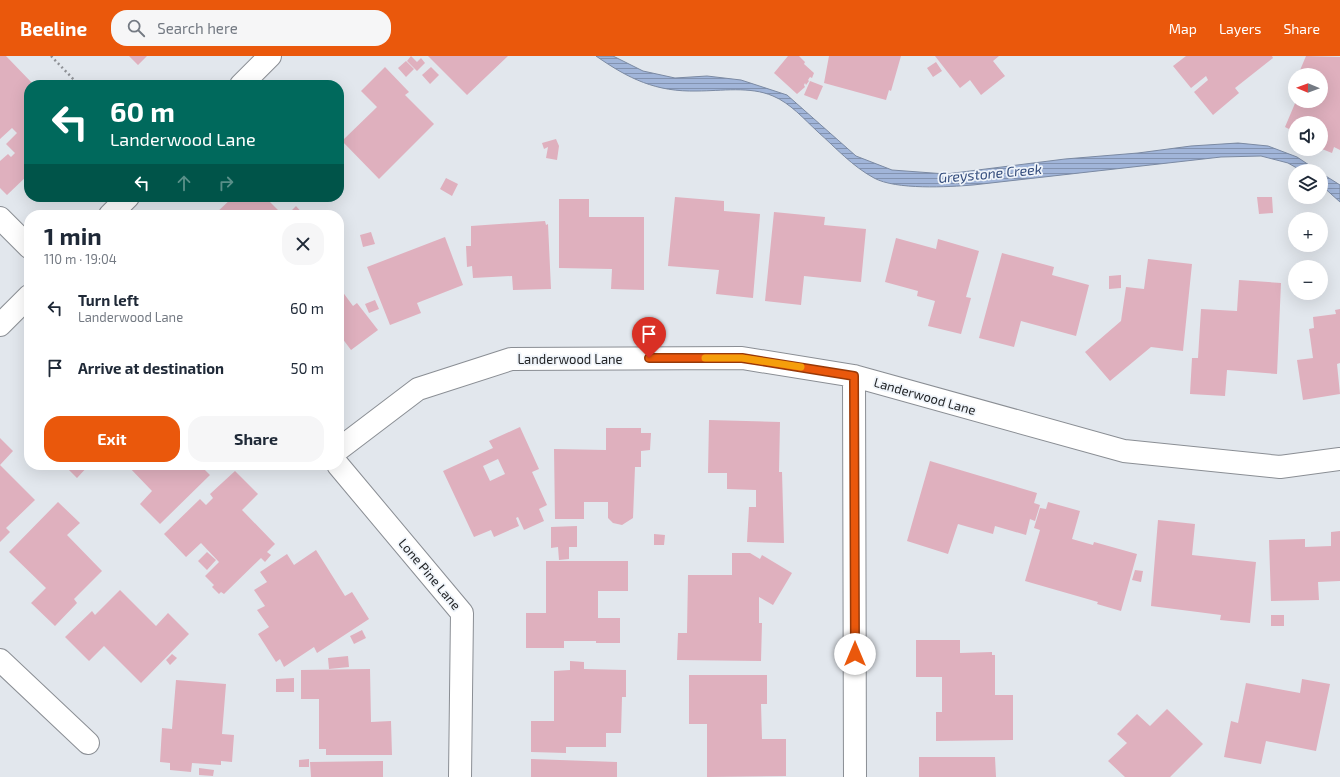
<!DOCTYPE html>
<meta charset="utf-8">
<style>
:root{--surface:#fff;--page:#f6f6f7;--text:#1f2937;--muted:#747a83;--accent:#ea580c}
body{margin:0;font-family:"Exo 2",sans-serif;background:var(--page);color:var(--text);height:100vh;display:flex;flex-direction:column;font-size:15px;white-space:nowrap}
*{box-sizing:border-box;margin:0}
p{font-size:13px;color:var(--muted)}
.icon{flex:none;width:22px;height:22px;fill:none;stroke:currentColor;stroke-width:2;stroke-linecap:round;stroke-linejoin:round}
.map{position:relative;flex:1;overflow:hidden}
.side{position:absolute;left:24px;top:154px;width:320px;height:260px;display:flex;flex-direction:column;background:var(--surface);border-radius:16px;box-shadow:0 4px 16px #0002}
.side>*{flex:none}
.hud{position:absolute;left:24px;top:24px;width:320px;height:122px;border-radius:16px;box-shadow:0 4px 16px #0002;background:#00695c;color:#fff;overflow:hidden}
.needle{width:26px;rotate:271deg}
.fabs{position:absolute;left:1288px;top:12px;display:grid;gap:8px}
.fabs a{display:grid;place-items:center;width:40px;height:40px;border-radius:50%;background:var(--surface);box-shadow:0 4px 16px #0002;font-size:20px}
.pin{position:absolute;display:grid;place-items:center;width:34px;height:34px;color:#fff;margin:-41px -17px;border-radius:50% 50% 50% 0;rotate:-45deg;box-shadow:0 0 4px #0007}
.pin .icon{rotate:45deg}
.me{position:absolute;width:44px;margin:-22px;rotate:0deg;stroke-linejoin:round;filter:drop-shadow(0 0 3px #0008)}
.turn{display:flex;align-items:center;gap:14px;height:84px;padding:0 20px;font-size:18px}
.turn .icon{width:52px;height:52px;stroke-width:2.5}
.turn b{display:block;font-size:28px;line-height:34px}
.lanes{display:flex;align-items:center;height:38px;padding:0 20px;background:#0003;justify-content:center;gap:20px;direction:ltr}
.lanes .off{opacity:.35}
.round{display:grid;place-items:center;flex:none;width:42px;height:42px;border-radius:16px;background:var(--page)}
.head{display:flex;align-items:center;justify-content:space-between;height:68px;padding:0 20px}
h1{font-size:24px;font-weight:700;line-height:30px}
.button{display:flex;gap:8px;margin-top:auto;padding:8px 20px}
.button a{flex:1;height:46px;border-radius:16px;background:var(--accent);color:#fff;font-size:16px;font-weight:700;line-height:46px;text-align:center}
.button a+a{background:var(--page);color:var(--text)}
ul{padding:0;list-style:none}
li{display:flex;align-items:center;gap:12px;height:60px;padding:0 20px}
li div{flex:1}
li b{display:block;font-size:15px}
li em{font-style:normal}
header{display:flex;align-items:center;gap:24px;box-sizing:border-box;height:56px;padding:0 20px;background:var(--accent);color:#fff}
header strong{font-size:19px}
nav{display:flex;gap:22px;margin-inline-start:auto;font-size:14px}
.search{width:280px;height:36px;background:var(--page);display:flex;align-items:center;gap:10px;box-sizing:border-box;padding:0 14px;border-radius:16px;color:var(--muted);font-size:15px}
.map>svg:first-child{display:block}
.water{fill:url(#water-rules);stroke:#7b8aa3}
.building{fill:#dfb0be;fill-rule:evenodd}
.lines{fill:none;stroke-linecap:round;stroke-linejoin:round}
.minor-casing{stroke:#8a8e94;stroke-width:24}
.path{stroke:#8e9196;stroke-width:2.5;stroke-dasharray:2 3;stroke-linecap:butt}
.minor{stroke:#fff;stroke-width:22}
.route-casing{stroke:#983908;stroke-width:10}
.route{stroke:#ea580c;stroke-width:7}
.slow{stroke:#f59e0b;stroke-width:7}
.labels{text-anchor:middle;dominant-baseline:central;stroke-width:3.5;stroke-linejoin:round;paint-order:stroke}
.street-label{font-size:13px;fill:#222426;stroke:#eff4fa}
.water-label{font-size:14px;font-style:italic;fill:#334c7c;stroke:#eff4fa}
</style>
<header>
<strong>Beeline</strong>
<div class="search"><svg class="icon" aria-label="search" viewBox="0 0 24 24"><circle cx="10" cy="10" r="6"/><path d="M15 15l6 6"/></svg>Search here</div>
<nav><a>Map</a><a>Layers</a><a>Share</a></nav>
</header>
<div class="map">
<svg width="1340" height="721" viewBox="0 0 1340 721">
<defs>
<pattern id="water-rules" width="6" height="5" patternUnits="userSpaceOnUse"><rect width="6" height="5" fill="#a1b5d9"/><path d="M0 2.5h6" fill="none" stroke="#8393b0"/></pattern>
</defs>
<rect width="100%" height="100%" fill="#e2e7ed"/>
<path class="water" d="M596,0H613L643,15L675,22L707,20L741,24L787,39L856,100L892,114L946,118L1065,103L1138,97L1191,90L1238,87L1268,90L1297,101L1318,115H1302L1288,107L1261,100L1221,101L973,129C948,131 896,134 874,122C852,110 836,92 818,76C804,63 790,47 773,40C750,30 721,35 697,35C656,36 629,23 596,0Z
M1321,117L1340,129V146L1321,129Z"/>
<path class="building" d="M0,0H6L34,29H29V118L7,139L0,132V105L8,98L11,101L15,97L6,88L17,77L12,72L0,83Z
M129,0H147L138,9Z
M411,0L417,6L421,2L425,7L417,15L407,5Z
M428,0H508L467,39Z
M788,0H799L805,6L804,8L814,17L812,22L810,21L808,24L809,25L806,29L805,27L804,29L805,31L797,38L774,17Z
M829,0H901L891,35L889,34L886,44L824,27Z
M935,0H999L993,5L1005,20L981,39L970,24L960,32Z
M1186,0H1272L1273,2L1235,32L1239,37L1213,59L1194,36L1208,24L1206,20L1191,32L1173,10Z
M1306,0L1340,1V94L1334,91L1332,97L1322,93L1325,88L1321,87V67H1295V76L1285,71L1296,45H1321V19H1298Z
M406,5L414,13L406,21L398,12Z
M936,6L942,15L933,21L927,12Z
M385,11L409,36L405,39L434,68L379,123L342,85L377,51L361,35Z
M431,11L439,19L430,28L422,19Z
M810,25L823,30L817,44L804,39Z
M556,83L559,90L557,104L546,102L548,91L544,93L542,87Z
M446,122L458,128L452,140L440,133Z
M233,141H271L268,144L283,159H214Z
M675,141L724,145V155L760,158L753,242L716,238L719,214L668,210Z
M1257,141H1272L1273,157L1259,158Z
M559,143H589V161H644V234L611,233L612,213L559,212Z
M296,150L304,159H287Z
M774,156L825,161L824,169L866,173L861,226L804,220L801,249L765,245Z
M545,165L546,169L548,168L551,233L513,234L512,220L473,222L472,210L467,211L466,190H471V170Z
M371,176L375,188L363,191L360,179Z
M445,181L463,229L417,247L421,257L390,269L367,211Z
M896,182L936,193L938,183L979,195L966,241L971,242L961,278L928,270L935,245L917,240L918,235L885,226Z
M1002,197L1054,211L1052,219L1089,229L1076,280L1021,265L1014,291L979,282Z
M1148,203L1192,208L1183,295L1151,291L1110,325L1085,296L1121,265L1126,231L1144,233Z
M1121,219V232L1109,233V220Z
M1239,224L1281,227L1277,318L1227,314L1225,340L1190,338L1192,302H1198L1201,253L1237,255Z
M339,231L353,250L357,247L378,274L351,294L339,278Z
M375,244L379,253L369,257L365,248Z
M1340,253V307L1337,308L1340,338L1303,344L1297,304L1313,302L1309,273L1314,272L1313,261L1336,258L1335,254Z
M709,364L780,366L779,416H782L784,487L747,486L749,451H756V434L727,433V417H708Z
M520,371L539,413L532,416L547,449L539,453L544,465L524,474L518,461L516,462L519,470L494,481L491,474L474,481L443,415L493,392L489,385ZM498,403L505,418L490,425L483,410Z
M606,372H641V377H651L650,394L641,395V411H635L633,462L622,469L613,467L608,462V446H584V463H555L554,393L606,394Z
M0,382L13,395L0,409Z
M930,405L1037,437L1034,447L1040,449L1035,465L1030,463L1026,479L995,470L993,478L958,468L948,498L907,485Z
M0,409L35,444L6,472L10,476L0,486Z
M72,409H89L77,422L68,413Z
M127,409H200L210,419L160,468L140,448L152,435Z
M235,415L258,438L242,454L275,488L267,496L271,499L265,506L261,502L224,538L221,536L219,538L212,531L214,529L205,520L219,506L201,487L186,501L164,478L200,443L206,449L213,442L210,438Z
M58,446L80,467L67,479L102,515L74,543L77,547L55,570L31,547L46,532L9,496Z
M1048,446L1080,455L1072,483L1093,489L1094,486L1137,498L1121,555L1097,548L1098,546L1025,525L1040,474L1034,472L1040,452L1046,453Z
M1158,464L1195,468L1192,499L1256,506L1250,567L1220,564L1221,559L1151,550Z
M577,470V491H569V503L559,504L558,491L551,492V471Z
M1340,475V525L1318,526L1319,544L1271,545L1269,484L1305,483V491L1331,490V476Z
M654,478L665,479L664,489H654Z
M316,494L345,540L352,536L369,563L317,597L314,591L284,611L280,603L276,606L258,578L269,571L257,554L265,550L254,534L267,526L260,516L287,498L294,509Z
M207,496L216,504L207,514L198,505Z
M732,497H750L760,503L762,499L792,517L773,549L759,541V567H762L761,605L677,604L678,577H687L688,519H732Z
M546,505H628V535H598V562H620V587H596V585H564V592H526V557H546Z
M1135,514L1143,515L1141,526L1132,524Z
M120,534L156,570L168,557L189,578L141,627L104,590L89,605L65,581L92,555L95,559Z
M1271,559H1284V570H1271Z
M362,574L366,582L354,588L350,580Z
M916,584H960V597L992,596V599H995V639H1013V684L936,685V656H942V621H916Z
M172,598L177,602L170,609L166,604Z
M348,600L349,611L329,613L328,602Z
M570,605L584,606V613L626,614V641H622L621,677H606V691H566V697L531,696V665H554V615L570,614Z
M370,613L371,666L391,665L392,699H326V693H319V643H301V614Z
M689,619H767V648H761L762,683H786V720L707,721V668H689Z
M294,622V636H276V623Z
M1302,623L1330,628L1316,695L1266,685L1261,708L1224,701L1231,665L1238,667L1246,627L1300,637Z
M176,624L226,628L222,678L234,679L232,706L221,705V709L192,707L191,716L170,714V707L160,706L162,672L172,673Z
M1167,653L1203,688L1170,721H1125L1108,705L1127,687L1117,678L1137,658L1150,670Z
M919,701H995L996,721H919Z
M309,703V711H299V704Z
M531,703L617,706V721H531Z
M383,705V721H311L310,706Z
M199,712L214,714L213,720L199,719Z"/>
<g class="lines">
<g class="minor-casing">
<path id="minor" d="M241,29L270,0
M110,159L128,141
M0,162L29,191
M0,269L29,240
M854,320L855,721
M339,393L418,333L511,303L742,302L854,320L1124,395L1280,411L1340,403
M338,409L462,557L460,721
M0,604L88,687"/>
</g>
<path class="path" d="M51,0L79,29"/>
<use href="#minor" class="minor"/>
</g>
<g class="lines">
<g class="route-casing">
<path id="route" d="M649,302H742L854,320L855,598"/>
</g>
<use href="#route" class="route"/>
<path class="slow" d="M705,302H742L801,311"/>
</g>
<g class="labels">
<g class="street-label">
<text x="570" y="303">Landerwood Lane</text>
<text transform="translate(925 340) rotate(16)">Landerwood Lane</text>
<text transform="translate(430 518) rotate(50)">Lone Pine Lane</text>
</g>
<g class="water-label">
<text transform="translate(990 117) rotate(-5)">Greystone Creek</text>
</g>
</g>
</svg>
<div class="fabs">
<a><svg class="needle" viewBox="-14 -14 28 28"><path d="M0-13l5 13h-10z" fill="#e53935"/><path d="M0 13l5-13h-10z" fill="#747a83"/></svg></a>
<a><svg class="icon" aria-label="sound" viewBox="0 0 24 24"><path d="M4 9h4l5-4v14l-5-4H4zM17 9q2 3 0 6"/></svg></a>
<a><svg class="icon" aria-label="layers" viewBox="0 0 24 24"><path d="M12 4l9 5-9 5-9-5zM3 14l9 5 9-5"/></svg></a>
<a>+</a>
<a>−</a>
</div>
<div class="pin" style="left:649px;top:302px;background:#d93025"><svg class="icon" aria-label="arrive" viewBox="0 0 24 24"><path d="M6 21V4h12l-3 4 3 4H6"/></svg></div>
<svg class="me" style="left:855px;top:598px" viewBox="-20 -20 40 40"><circle r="19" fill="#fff"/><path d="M0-13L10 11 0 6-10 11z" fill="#ea580c"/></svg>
<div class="hud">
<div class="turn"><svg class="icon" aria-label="left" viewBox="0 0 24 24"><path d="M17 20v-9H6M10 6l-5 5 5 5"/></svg><div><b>60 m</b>Landerwood Lane</div></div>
<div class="lanes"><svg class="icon" aria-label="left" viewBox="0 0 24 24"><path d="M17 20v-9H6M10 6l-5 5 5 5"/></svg><svg class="icon off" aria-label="ahead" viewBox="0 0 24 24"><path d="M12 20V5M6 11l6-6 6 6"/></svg><svg class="icon off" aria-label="right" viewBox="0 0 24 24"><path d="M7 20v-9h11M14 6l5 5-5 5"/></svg></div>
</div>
<section class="side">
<div class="head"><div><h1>1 min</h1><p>110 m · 19:04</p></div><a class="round"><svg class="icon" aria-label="close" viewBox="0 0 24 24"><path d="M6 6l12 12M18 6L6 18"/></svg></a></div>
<ul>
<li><svg class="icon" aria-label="left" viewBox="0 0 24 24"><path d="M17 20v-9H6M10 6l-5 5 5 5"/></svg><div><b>Turn left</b><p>Landerwood Lane</p></div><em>60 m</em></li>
<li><svg class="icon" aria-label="arrive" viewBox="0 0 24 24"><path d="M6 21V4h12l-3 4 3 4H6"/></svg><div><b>Arrive at destination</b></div><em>50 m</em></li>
</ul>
<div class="button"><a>Exit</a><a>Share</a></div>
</section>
</div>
